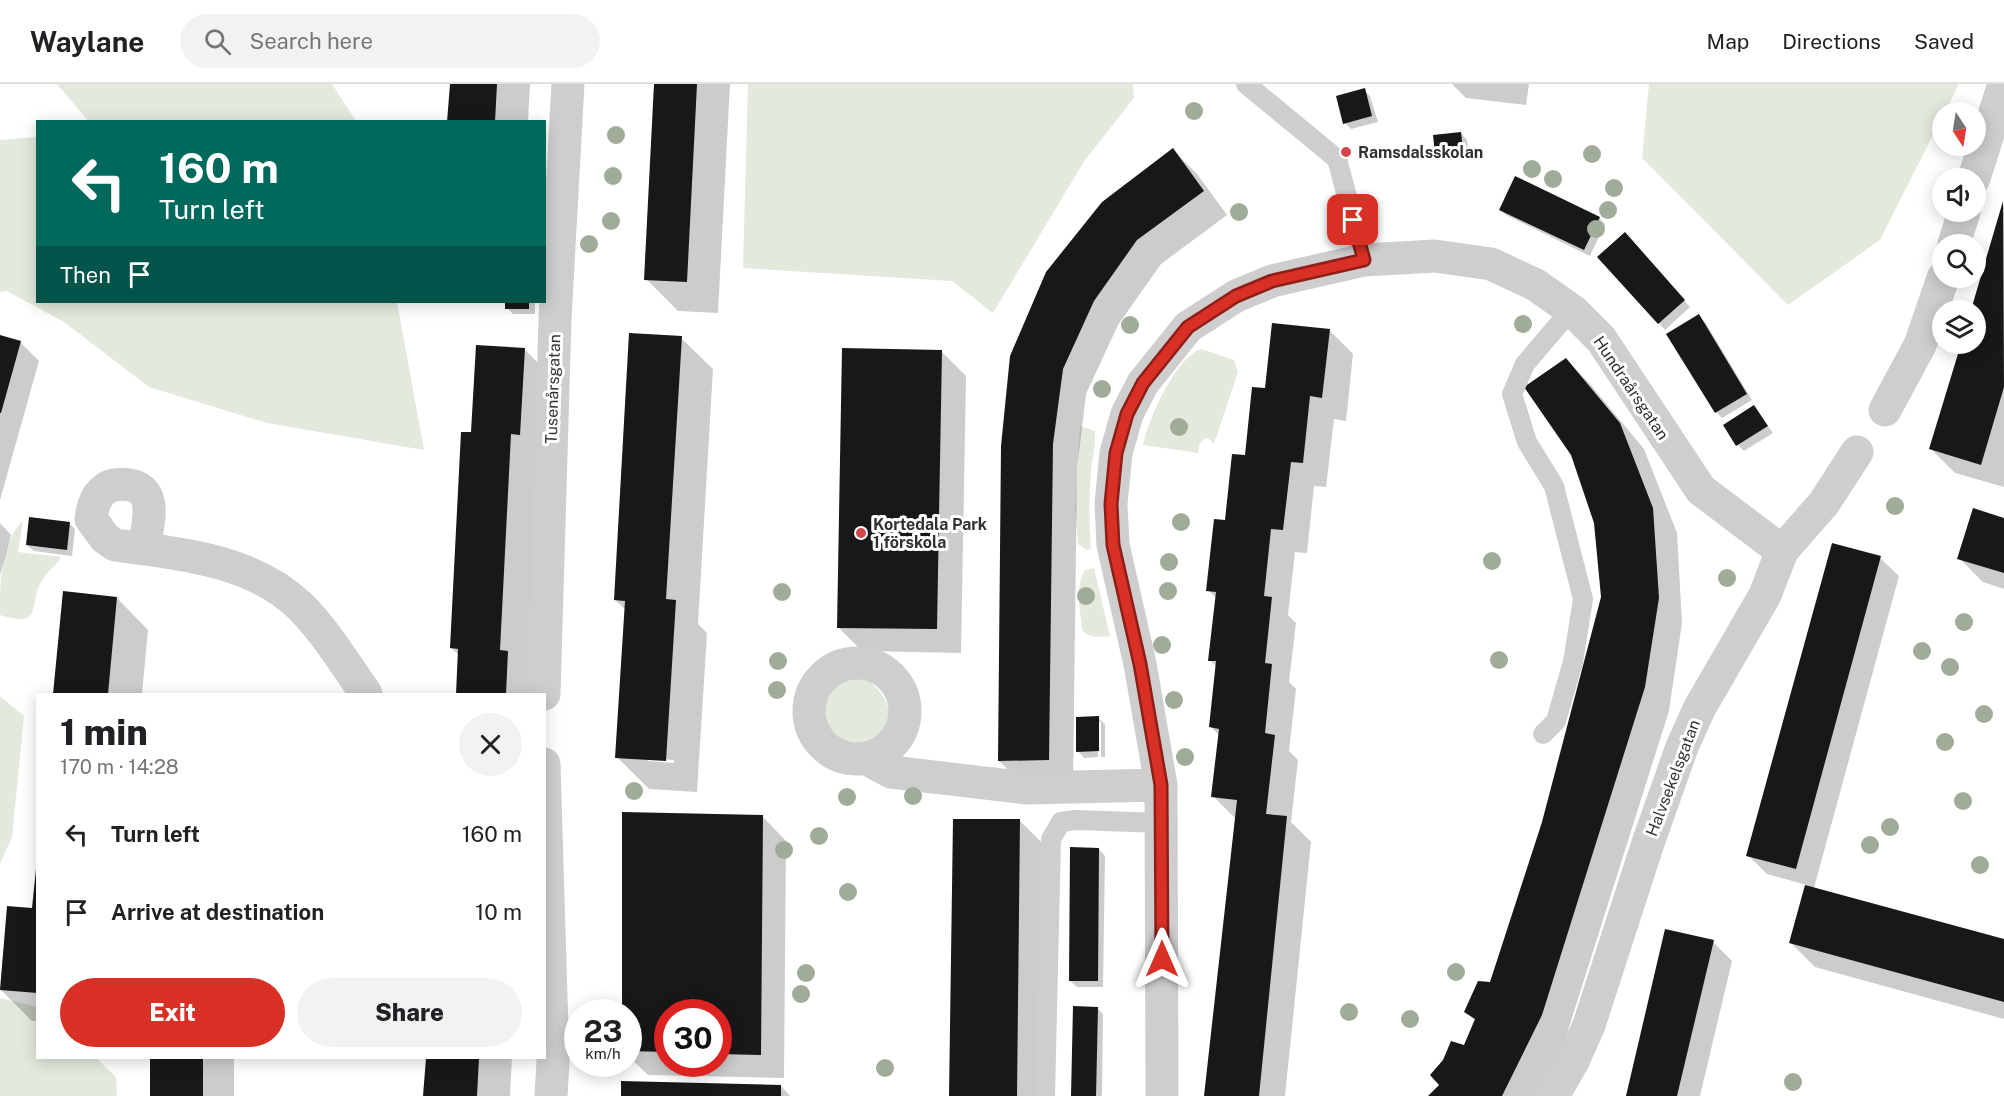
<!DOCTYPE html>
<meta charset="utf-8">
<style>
:root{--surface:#fff;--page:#f2f2f2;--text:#202124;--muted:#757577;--line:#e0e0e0;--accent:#d93025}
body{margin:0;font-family:"Public Sans",sans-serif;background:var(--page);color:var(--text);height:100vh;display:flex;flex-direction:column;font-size:22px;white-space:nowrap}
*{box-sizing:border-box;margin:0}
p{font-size:20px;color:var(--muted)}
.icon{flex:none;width:33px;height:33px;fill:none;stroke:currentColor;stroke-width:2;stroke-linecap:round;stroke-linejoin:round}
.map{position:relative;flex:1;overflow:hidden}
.sheet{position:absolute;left:36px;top:609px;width:510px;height:366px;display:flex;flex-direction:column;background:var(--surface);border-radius:0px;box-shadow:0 3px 15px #0003}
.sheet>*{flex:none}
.banner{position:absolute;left:36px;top:36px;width:510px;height:183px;border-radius:0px;box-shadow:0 3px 15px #0003;background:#00695c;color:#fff;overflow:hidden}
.needle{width:39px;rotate:168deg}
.controls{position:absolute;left:1932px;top:18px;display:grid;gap:12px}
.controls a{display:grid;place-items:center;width:54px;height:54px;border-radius:50%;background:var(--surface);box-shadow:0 3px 15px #0003;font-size:30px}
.speed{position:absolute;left:564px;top:915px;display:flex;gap:12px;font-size:30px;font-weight:700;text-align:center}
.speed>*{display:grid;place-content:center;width:78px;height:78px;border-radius:50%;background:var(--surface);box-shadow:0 3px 15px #0003;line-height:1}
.speed small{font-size:15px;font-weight:400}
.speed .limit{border:9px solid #d22;background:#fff;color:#111}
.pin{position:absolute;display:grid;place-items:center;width:51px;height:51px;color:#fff;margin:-26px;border-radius:12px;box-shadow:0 3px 9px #0006}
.me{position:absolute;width:66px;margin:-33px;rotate:0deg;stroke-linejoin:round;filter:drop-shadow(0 0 4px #0008)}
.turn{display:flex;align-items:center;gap:21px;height:126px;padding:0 24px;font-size:27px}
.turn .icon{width:78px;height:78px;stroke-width:2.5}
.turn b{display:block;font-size:42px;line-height:51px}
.then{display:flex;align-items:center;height:57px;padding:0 24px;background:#0003;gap:12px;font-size:22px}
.round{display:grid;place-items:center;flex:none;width:63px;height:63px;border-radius:32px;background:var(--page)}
.headline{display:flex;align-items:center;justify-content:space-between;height:102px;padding:0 24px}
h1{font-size:36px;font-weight:800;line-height:45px}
.button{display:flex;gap:12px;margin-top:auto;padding:12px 24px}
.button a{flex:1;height:69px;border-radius:36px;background:var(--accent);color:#fff;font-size:24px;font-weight:800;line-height:69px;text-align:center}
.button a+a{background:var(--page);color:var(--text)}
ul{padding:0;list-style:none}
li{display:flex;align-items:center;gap:18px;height:78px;padding:0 24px}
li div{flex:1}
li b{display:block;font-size:22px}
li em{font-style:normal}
header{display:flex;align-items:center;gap:36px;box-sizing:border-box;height:84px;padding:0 30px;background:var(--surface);border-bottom:2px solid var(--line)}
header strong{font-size:28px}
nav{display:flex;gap:33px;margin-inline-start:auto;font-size:21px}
.search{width:420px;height:54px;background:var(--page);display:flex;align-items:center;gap:15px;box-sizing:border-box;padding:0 21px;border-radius:33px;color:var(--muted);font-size:22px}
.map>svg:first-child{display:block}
.green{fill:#e3e9dd}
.shadow{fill:#0003;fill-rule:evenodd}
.building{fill:#181818}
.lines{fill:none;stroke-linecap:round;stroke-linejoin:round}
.lane{stroke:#cecece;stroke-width:20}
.street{stroke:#cecece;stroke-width:33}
.tree{fill:#a0ac97}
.route-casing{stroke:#8d1f18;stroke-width:15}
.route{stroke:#d93025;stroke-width:10}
.poi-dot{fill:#d3474a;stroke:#fff;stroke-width:2}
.labels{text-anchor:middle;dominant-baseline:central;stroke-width:6;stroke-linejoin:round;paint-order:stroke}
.poi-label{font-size:16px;font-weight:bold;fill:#313131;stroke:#fff;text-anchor:start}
.street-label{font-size:16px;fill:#313131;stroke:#fff}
</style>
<header>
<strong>Waylane</strong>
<div class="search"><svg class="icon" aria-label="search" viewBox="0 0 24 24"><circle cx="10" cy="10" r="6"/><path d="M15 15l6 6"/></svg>Search here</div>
<nav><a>Map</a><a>Directions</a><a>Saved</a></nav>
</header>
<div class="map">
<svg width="2004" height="1012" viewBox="0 0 2004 1012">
<rect width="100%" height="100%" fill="#fff"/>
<path class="green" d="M57,0H332L356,37H88Z
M748,0H1133L1134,14L1085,76L993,229L952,197L743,184Z
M1649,0H1959L1945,28H1942V33L1880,156L1788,221L1642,74Z
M37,53L38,218H397L424,366L267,339L149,303L64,238L7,207L0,208V56Z
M1201,265L1234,276L1238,288L1214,360L1209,355L1205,354L1200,359L1198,369L1143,361C1148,336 1176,273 1201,265Z
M1080,342L1095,347C1096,360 1092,375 1091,389C1089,414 1089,438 1091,464L1086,466L1078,460L1075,425Z
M23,436L18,468L61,473C55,483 48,487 43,495C27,517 46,546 0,531C0,495 0,462 23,436Z
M1094,484L1110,552C1099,553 1088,555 1082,545C1080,527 1075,502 1085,486Z
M861,593C881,600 900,634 886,653C860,687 808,646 830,610C838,598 846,594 861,593Z
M0,612L24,632L12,753L0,780Z
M0,914L37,923L38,974H96L116,993L117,1012H0Z"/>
<path class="shadow" d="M451,0H530L528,38H449Z
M656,0H730L718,229L678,227L646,195Z
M1452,0H1529L1526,21L1466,14Z
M1364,6L1370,12L1378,38L1351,45L1345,39Z
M1461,49L1467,56L1469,73L1442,75L1436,69Z
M1173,66L1197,90L1227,131L1161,180L1118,241L1086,310L1077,385L1073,700L1024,701L999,677L1002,362Z
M2004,120V403L1955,389L1931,365L1962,260H1976V226H1972Z
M1500,125L1599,134L1605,140L1590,172L1506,131Z
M1631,156L1690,223L1665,246L1600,173Z
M501,218H535V230H513L507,224V218Z
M1698,232L1705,238L1752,316L1722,334L1716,328Z
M1329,246L1353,270L1346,337L1334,335L1326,403L1314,402L1307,469L1295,468L1288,531L1296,539L1289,598L1296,605L1289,667L1298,676L1291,738L1311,758L1285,1012H1206L1236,735L1213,712L1220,652L1211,643L1217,583L1210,576L1217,515L1208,506L1266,306Z
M0,253L20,258L39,277L0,416Z
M681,254L713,285L698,540L707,549L697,708L649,705L617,673L626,526L615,516ZM648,674L674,676V679L648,677Z
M524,265L556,297L539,610H457L459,571L451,564L472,350Z
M942,268L966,292L961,569L862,567L838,543Z
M1566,276L1590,300L1644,365L1677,449L1682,539L1669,627L1565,956L1538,1012H1430L1441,1001L1465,963L1476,937L1466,928L1491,900L1544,738L1602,513L1596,439Z
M1754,323L1773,349L1744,367L1738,361Z
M2004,436V505L1983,498L1959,474Z
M0,439L11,451L0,491Z
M69,439L75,445L72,472L34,467L27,461Z
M1880,474L1899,492L1814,804L2004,856V935L1815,883L1791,859L1807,801L1767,790L1748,771Z
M65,509L117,514L148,546L142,610H55Z
M1098,634L1105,640V673H1101V638H1098V673L1084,674L1078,667Z
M623,729L762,732L786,757L784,994L648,991L628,972V928H623ZM668,928H718V980H668Z
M1020,737L1044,761L1040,1012H951Z
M1099,765L1105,772L1103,903H1077L1070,897Z
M38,784V937H32L0,905L8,823L33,826Z
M1713,858L1732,877L1700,1012H1628Z
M1097,924L1103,930L1102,1012H1073Z
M152,974H234V1012H152Z
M427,974H512L510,1012H425Z
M781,1002L790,1012H622Z"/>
<path class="building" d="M450,0H497L495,38H447Z
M654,0H697L687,198L644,196Z
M1365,4L1372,32L1343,40L1336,12Z
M1461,48L1463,67L1435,70L1433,51Z
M1173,64L1204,107L1137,156L1094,217L1063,285L1053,360L1049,676L998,677L1001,362L1010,272L1046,188L1102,118Z
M1515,92L1600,133L1584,166L1499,126Z
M2003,117L2004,303L1981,381L1929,365L1961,260H1976V226H1971Z
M1625,148L1685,216L1658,240L1597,173Z
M505,218H529V225H505Z
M1699,230L1747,310L1715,329L1666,250Z
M1272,239L1330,245L1322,314L1310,312L1303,379L1291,378L1283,446L1271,445L1264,512L1272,513L1265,579L1272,580L1265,649L1275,651L1266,730L1287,732L1259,1012H1204L1237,716L1211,713L1219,645L1209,643L1216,577H1208L1216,508L1206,507L1214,435L1225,436L1232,370L1245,371L1252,303L1265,304Z
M629,249L682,252L666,515L676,516L666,677L615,674L625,517L614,516Z
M0,251L21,257L1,329H0Z
M476,261L525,264L520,351L511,350L500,566L508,567L506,610H456L458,565L450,564L461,348H471Z
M842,264L942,266L937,545L837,544Z
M1566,274L1620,339L1653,424L1659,514L1645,603L1542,931L1502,1012H1428L1439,1001L1430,991L1443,976L1451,957L1464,961L1475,935L1464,928L1478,897L1490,898L1542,738L1601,513L1594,439L1571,371L1524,303Z
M1754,321L1768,342L1736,362L1723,341Z
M1973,424L2004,434V489L1957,475Z
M29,433L70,438L67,466L26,461Z
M1832,459L1881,472L1796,785L1746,772Z
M63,507L117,513L108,610H53Z
M1099,632V667L1076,668V633Z
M622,728L763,731L761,971L718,970V928H668V968L628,967V928H622Z
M953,735H1020L1017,1012H949Z
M1070,763L1099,764L1098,897H1069Z
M36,785H38V909L0,906L7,822L32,824Z
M1805,801L2004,855V918L1789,859Z
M1665,845L1714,856L1677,1012H1626Z
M1073,922L1098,923L1096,1012H1071Z
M150,974H203V1012H150Z
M426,974H479L477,1012H423Z
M621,997L781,1001V1012H621Z"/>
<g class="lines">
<path class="lane" d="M1246,0L1337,75L1364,176
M1543,650L1556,637L1573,578L1583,515L1554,402L1527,358L1512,310L1525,280L1571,226
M1045,1012L1051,755L1061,738L1075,736L1163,739"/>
<path class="street" d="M1974,94L2004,0
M1954,160L1964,128
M1885,326L1920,261L1943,194
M144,465C146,449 154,424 145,410C141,404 136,402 130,401C104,397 94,411 91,435L105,454L115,461C179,470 251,475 300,522C326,548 345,580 366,610
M809 627a48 48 0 1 1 96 0a48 48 0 1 1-96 0Z
M544,610L555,235L568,0
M867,675L891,688L1027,704L1161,701
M544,680L553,979L551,1012
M1162,1012L1161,701L1140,580L1113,461L1111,420L1116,369L1127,330L1143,299L1188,243L1236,212L1272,197L1364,176L1435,172L1491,180L1536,201L1574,228L1601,255L1701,406L1782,467
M1553,1012L1573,977L1589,941L1648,759L1682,663L1699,625L1765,511L1782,467L1824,419L1857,368"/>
</g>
<g class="tree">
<circle cx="1194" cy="27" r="9"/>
<circle cx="616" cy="51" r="9"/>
<circle cx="1592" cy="70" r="9"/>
<circle cx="1532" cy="85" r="9"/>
<circle cx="613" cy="92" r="9"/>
<circle cx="1553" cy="95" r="9"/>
<circle cx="1614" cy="104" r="9"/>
<circle cx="1608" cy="126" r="9"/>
<circle cx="1239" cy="128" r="9"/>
<circle cx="611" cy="137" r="9"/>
<circle cx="1338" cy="145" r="9"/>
<circle cx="1596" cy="145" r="9"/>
<circle cx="589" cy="160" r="9"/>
<circle cx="1523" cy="240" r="9"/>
<circle cx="1130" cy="241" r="9"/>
<circle cx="1102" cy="305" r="9"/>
<circle cx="1179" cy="343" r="9"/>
<circle cx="1895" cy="422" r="9"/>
<circle cx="1181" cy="438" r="9"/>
<circle cx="1492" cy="477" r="9"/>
<circle cx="1169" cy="478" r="9"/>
<circle cx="1727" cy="494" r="9"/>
<circle cx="1168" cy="507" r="9"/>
<circle cx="782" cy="508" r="9"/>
<circle cx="1086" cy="512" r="9"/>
<circle cx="1964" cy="538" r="9"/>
<circle cx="1162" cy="561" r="9"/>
<circle cx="1922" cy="567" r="9"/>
<circle cx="1499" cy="576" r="9"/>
<circle cx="778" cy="577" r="9"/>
<circle cx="1950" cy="583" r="9"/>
<circle cx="777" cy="606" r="9"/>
<circle cx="1174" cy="616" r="9"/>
<circle cx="1984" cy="630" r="9"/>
<circle cx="1945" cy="658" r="9"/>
<circle cx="1185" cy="673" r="9"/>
<circle cx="634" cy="707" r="9"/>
<circle cx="913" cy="712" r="9"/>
<circle cx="847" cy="713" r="9"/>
<circle cx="1963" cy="717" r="9"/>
<circle cx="1890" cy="743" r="9"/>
<circle cx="819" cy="752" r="9"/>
<circle cx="1870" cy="761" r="9"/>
<circle cx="784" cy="766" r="9"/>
<circle cx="1980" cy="781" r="9"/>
<circle cx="848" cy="808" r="9"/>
<circle cx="1456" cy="888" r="9"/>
<circle cx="806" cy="889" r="9"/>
<circle cx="801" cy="910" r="9"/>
<circle cx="1349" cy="928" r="9"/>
<circle cx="1410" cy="935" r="9"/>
<circle cx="885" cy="984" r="9"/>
<circle cx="1793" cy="998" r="9"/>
</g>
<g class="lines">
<g class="route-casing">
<path id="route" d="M1162,875L1161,701L1140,580L1113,461L1111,420L1116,369L1127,330L1143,299L1188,243L1236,212L1272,197L1364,176L1353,136"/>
</g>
<use href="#route" class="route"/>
</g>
<g class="poi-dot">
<circle cx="1346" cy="68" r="6"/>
<circle cx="861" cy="449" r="6"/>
</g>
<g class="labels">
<g class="poi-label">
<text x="1358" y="68">Ramsdalsskolan</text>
<text x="873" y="440">Kortedala Park<tspan x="873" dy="18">1 förskola</tspan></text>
</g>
<g class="street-label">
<text transform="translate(1631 304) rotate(56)">Hundraårsgatan</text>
<text transform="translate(553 305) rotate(-88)">Tusenårsgatan</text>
<text transform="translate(1673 694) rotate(-69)">Halvsekelsgatan</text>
</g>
</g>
</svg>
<div class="controls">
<a><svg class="needle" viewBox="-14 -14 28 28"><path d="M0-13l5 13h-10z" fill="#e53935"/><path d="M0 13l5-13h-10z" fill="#757577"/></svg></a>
<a><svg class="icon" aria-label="sound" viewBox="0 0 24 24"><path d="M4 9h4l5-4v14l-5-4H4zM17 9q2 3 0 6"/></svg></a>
<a><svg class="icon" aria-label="search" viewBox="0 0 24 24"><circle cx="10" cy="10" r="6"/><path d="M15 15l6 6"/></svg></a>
<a><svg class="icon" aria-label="layers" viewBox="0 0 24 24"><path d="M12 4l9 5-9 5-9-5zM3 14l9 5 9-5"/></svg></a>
</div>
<div class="speed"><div>23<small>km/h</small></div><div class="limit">30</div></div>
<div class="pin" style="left:1353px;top:136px;background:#d93025"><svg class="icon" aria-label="arrive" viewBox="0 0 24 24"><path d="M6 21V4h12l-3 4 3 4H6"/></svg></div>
<svg class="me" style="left:1162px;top:875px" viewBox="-20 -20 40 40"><path d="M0-17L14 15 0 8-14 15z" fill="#d93025" stroke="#fff" stroke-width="4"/></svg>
<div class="banner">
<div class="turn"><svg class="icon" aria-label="left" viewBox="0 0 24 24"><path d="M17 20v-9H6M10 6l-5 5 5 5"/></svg><div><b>160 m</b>Turn left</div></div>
<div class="then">Then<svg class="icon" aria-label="arrive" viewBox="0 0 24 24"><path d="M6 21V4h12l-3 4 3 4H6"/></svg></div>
</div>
<section class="sheet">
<div class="headline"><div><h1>1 min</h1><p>170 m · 14:28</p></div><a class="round"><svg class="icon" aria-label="close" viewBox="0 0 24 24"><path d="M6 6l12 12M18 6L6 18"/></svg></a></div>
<ul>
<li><svg class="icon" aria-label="left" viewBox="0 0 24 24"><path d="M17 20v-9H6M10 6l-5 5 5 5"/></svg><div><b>Turn left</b></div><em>160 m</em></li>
<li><svg class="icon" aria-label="arrive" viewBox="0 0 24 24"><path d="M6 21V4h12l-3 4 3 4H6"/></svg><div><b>Arrive at destination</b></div><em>10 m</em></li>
</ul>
<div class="button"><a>Exit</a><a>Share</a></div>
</section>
</div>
